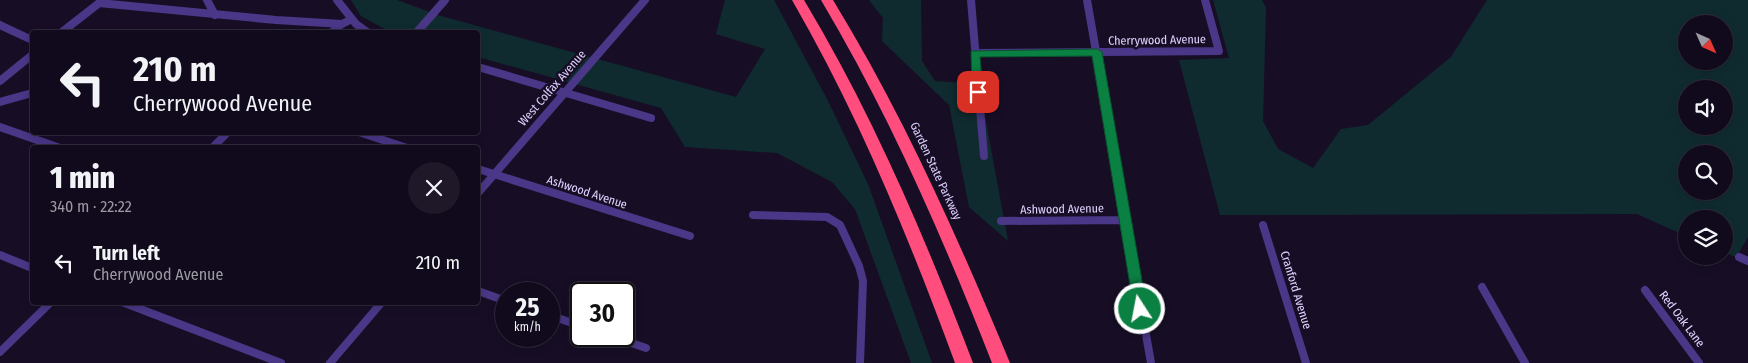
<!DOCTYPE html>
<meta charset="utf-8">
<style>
:root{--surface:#110a1c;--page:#1e1829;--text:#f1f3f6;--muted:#9c9aa3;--line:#302b3b}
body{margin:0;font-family:"Fira Sans Condensed",sans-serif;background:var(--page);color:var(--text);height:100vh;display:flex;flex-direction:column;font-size:19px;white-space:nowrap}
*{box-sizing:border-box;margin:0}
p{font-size:16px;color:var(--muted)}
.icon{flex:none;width:28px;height:28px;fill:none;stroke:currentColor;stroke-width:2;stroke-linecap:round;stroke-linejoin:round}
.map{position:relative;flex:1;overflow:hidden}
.details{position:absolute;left:30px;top:145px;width:450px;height:160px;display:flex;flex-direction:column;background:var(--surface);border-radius:5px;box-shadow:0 2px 8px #0003,0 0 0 1px var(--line)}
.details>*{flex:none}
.guide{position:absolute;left:30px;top:30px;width:450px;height:105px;border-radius:5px;box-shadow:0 2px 8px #0003,0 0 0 1px var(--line);background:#110a1c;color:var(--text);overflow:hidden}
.needle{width:32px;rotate:135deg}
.controls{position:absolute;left:1678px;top:15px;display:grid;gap:10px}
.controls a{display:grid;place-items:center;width:55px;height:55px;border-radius:50%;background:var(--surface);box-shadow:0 2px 8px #0003,0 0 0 1px var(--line);font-size:25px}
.speed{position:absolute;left:495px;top:282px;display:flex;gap:10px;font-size:25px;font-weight:700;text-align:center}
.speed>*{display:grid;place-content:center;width:65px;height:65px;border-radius:50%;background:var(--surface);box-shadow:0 2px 8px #0003,0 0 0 1px var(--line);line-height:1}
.speed small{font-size:12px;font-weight:400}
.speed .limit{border:2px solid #111;border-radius:8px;background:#fff;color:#111}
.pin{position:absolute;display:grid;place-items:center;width:42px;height:42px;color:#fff;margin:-21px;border-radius:10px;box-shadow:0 2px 8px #0006}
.me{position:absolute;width:55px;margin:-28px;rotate:349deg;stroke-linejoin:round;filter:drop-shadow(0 0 4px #0008)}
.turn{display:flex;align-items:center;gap:18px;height:105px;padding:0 20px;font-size:22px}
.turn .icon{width:65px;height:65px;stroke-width:2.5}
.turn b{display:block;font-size:35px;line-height:42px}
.round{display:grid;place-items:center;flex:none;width:52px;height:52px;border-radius:26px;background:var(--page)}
.summary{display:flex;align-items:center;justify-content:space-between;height:85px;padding:0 20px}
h1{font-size:30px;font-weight:800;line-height:38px}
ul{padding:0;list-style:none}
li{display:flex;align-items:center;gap:15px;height:65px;padding:0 20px}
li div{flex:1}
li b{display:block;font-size:19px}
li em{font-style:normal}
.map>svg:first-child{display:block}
.green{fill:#102b30;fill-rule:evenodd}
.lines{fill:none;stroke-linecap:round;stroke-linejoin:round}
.street{stroke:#4a3787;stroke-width:8}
.highway{fill:#ff4e7e;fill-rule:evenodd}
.route{fill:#0b8043;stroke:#07532c}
.labels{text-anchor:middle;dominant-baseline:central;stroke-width:5;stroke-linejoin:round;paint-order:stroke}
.street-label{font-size:12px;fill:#e1d3ff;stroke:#170e26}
</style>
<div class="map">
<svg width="1748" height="363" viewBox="0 0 1748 363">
<rect width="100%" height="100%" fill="#170e26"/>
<path class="green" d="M351,0H397L441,16L736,97L765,49L716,34L725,0H774L827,99L868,184L932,363H911L855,209L832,182L777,153L685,147L661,108L478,57V32H390L361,16Z
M869,0H921L922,61L935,81L979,84L1008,241L969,207L949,105L882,41L883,18Z
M1213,0H1262L1266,8L1263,121L1278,149L1313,168L1341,129L1368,125L1451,57L1487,0H1748V237L1736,257L1724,252V219H1686V236L1637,214L1220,215L1179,60L1229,58ZM1686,24H1724V61H1686ZM1686,89H1724V126H1686ZM1686,154H1724V191H1686Z"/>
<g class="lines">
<path class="street" d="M207,0L215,15
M337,0L356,24L367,32
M971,0L984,156
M1087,0L1151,363
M99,3L276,20L342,24L352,19
M0,25L32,40
M62,32L103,0
M332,32L342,24
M417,32L445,0
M975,53L1219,51L1205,0
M478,67L651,118
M0,81L32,55
M0,102L32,93
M0,127L60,148
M359,132L407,148
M212,148L228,132
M478,169L690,236
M478,193L645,0
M753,215L827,217L840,225L859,266L863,281L860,363
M1001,221L1124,220
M1263,225L1306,363
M0,255L32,268
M1739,257L1748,261
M1482,287L1525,363
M1645,290L1699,363
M478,291L506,301
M122,302L281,363
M549,315L581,326
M611,336L646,348
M0,352L51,302
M330,363L382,302"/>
<path class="highway" d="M792,0H804C873,115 925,237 973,363H955C909,238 859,116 792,0Z
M821,0H833C904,116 958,238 1010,363H992C943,238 890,116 821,0Z"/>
</g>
<path class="route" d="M1097,49L1102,52L1147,309L1140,315L1134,309L1092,56L980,57L983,92L978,95L972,92L971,51Z"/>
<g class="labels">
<g class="street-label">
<text transform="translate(1157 40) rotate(-1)">Cherrywood Avenue</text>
<text transform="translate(552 88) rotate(-49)">West Colfax Avenue</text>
<text transform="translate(936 171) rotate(65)">Garden State Parkway</text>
<text transform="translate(587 192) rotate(18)">Ashwood Avenue</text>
<text transform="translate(1062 209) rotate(-1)">Ashwood Avenue</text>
<text transform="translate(1296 290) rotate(73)">Cranford Avenue</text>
<text transform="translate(1682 319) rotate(53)">Red Oak Lane</text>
</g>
</g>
</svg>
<div class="controls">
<a><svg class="needle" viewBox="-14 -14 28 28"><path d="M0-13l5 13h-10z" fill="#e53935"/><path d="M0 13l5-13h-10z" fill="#9c9aa3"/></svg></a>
<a><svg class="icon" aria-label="sound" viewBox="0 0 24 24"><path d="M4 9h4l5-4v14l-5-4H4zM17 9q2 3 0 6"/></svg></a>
<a><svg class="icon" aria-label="search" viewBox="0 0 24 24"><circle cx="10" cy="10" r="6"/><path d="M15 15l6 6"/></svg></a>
<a><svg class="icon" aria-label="layers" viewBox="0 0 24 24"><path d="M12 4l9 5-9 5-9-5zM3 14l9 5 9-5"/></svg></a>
</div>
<div class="speed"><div>25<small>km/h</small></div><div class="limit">30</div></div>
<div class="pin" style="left:978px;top:92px;background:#d93025"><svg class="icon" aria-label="arrive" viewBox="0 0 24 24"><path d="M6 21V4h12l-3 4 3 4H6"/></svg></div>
<svg class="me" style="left:1140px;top:309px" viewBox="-20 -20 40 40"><circle r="17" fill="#0b8043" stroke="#fff" stroke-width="3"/><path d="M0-11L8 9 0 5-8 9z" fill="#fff"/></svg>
<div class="guide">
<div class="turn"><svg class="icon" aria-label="left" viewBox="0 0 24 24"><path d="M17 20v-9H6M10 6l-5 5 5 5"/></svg><div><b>210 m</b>Cherrywood Avenue</div></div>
</div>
<section class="details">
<div class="summary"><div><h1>1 min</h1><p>340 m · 22:22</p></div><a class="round"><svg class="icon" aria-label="close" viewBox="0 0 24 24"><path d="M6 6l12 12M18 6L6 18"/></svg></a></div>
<ul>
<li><svg class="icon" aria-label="left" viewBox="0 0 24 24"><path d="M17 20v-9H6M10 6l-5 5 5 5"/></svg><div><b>Turn left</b><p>Cherrywood Avenue</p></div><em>210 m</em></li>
</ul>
</section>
</div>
